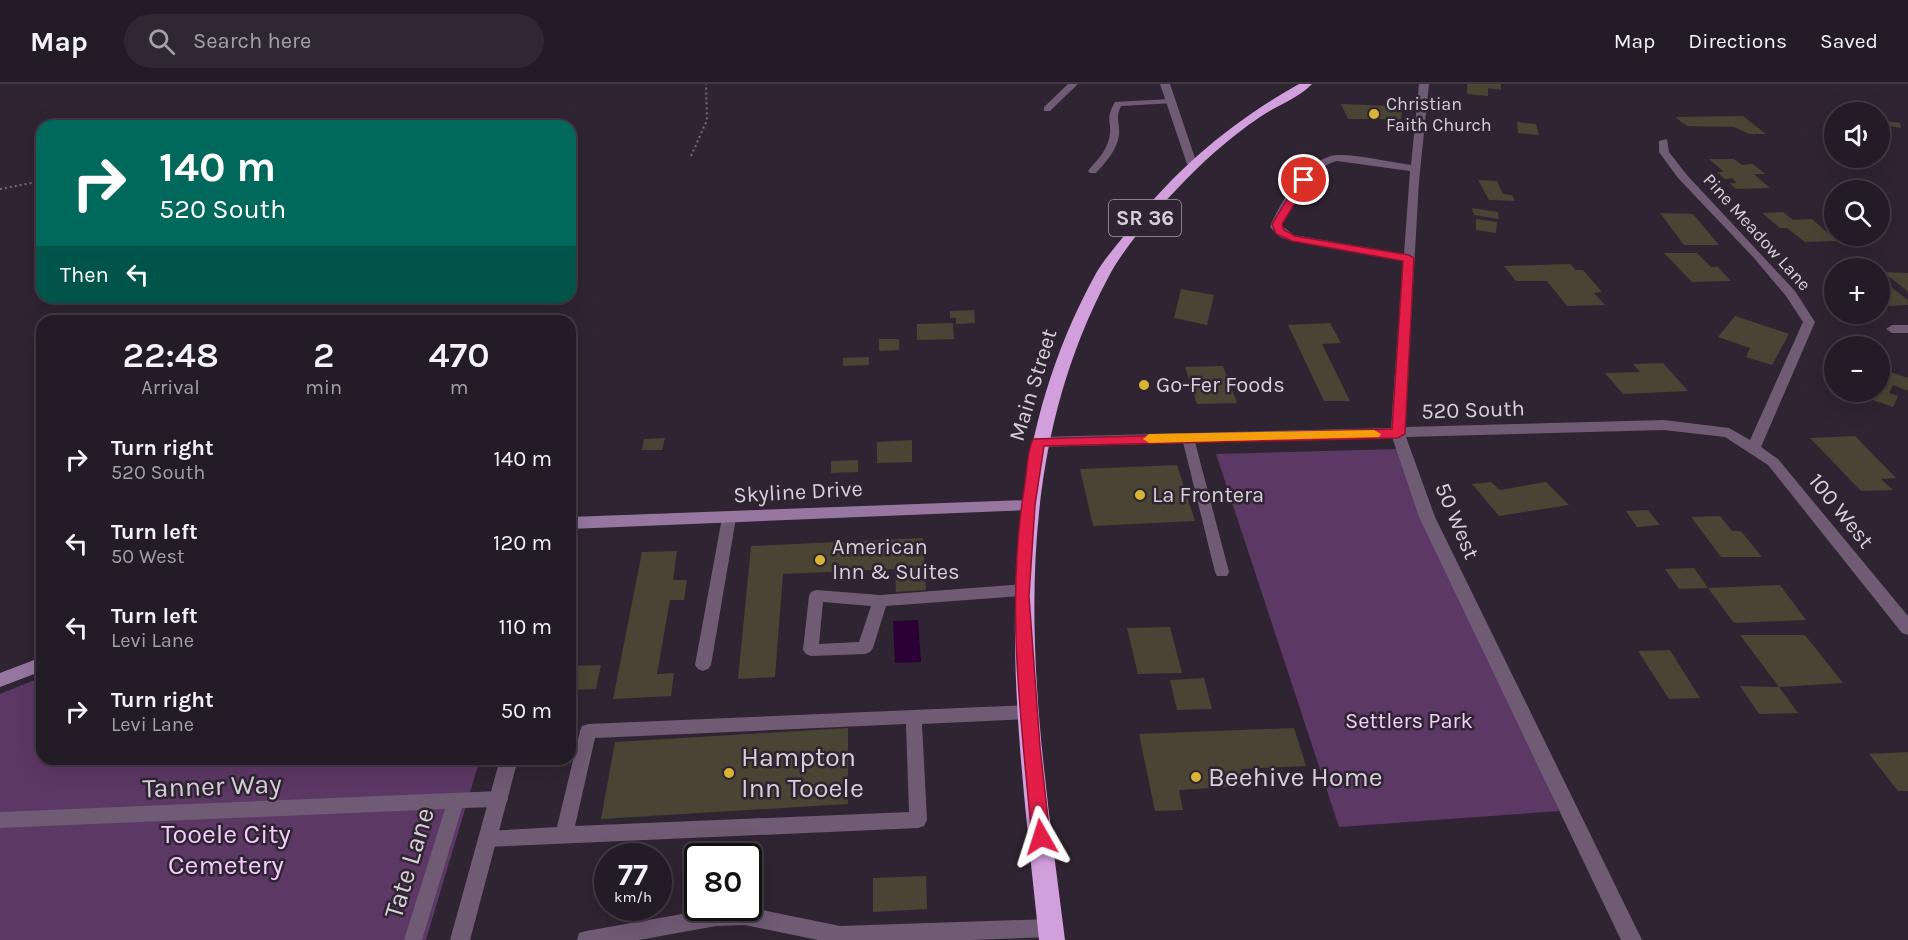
<!DOCTYPE html>
<meta charset="utf-8">
<style>
:root{--surface:#231b25;--page:#2f2832;--text:#f1f3f6;--muted:#a3a1a7;--line:#403942}
body{margin:0;font-family:Karla,sans-serif;background:var(--page);color:var(--text);height:100vh;display:flex;flex-direction:column;font-size:22px;white-space:nowrap}
*{box-sizing:border-box;margin:0}
p{font-size:20px;color:var(--muted)}
.icon{flex:none;width:33px;height:33px;fill:none;stroke:currentColor;stroke-width:2;stroke-linecap:round;stroke-linejoin:round}
.map{position:relative;flex:1;overflow:hidden}
.drawer{position:absolute;left:36px;top:231px;width:540px;height:450px;display:flex;flex-direction:column;background:var(--surface);border-radius:18px;box-shadow:0 6px 24px #0002,0 0 0 2px var(--line)}
.drawer>*{flex:none}
.hud{position:absolute;left:36px;top:36px;width:540px;height:183px;border-radius:18px;box-shadow:0 6px 24px #0002,0 0 0 2px var(--line);background:#00695c;color:#fff;overflow:hidden}
.tools{position:absolute;left:1824px;top:18px;display:grid;gap:12px}
.tools a{display:grid;place-items:center;width:66px;height:66px;border-radius:50%;background:var(--surface);box-shadow:0 6px 24px #0002,0 0 0 2px var(--line);font-size:30px}
.speed{position:absolute;left:594px;top:759px;display:flex;gap:12px;font-size:30px;font-weight:700;text-align:center}
.speed>*{display:grid;place-content:center;width:78px;height:78px;border-radius:50%;background:var(--surface);box-shadow:0 6px 24px #0002,0 0 0 2px var(--line);line-height:1}
.speed small{font-size:15px;font-weight:400}
.speed .limit{border:3px solid #111;border-radius:9px;background:#fff;color:#111}
.pin{position:absolute;display:grid;place-items:center;width:51px;height:51px;color:#fff;margin:-26px;border:3px solid #fff;border-radius:50%;box-shadow:0 2px 6px #0007}
.me{position:absolute;width:66px;margin:-33px;rotate:354deg;stroke-linejoin:round;filter:drop-shadow(0 0 4px #0008)}
.turn{display:flex;align-items:center;gap:21px;height:126px;padding:0 24px;font-size:27px}
.turn .icon{width:78px;height:78px;stroke-width:2.5}
.turn b{display:block;font-size:42px;line-height:51px}
.then{display:flex;align-items:center;height:57px;padding:0 24px;background:#0003;gap:12px;font-size:22px}
.eta{display:flex;justify-content:space-evenly;align-items:center;height:102px;text-align:center}
.eta b{font-size:36px;font-weight:600;line-height:42px}
ul{padding:0;list-style:none}
li{display:flex;align-items:center;gap:18px;height:84px;padding:0 24px}
li div{flex:1}
li b{display:block;font-size:22px}
li em{font-style:normal}
header{display:flex;align-items:center;gap:36px;box-sizing:border-box;height:84px;padding:0 30px;background:var(--surface);border-bottom:2px solid var(--line)}
header strong{font-size:28px}
nav{display:flex;gap:33px;margin-inline-start:auto;font-size:21px}
.search{width:420px;height:54px;background:var(--page);display:flex;align-items:center;gap:15px;box-sizing:border-box;padding:0 21px;border-radius:33px;color:var(--muted);font-size:22px}
.map>svg:first-child{display:block}
.green{fill:#5c3864}
.water{fill:#2b0034}
.building{fill:#4a4434}
.lines{fill:none;stroke-linecap:round;stroke-linejoin:round}
.path{stroke:#756c77;stroke-width:2;stroke-dasharray:2 3;stroke-linecap:butt}
.lane{fill:#6f5b74;fill-rule:evenodd}
.street{fill:#6f5b74;fill-rule:evenodd}
.secondary{fill:#97779f;fill-rule:evenodd}
.highway{fill:#d29fdd;fill-rule:evenodd}
.route{fill:#e11d48;stroke:#92132f;stroke-width:1.5}
.slow{fill:#f59e0b}
.poi-dot{fill:#d8b434;stroke:#2f2431;stroke-width:2}
.labels{text-anchor:middle;dominant-baseline:central;stroke-width:5;stroke-linejoin:round;paint-order:stroke}
.far-poi-label{font-size:18px;fill:#d7d0d8;stroke:#2f2431;text-anchor:start}
.far-street-label{font-size:18px;fill:#d7d0d8;stroke:#2f2431}
.shield{fill:#2f2431;stroke:#a59ca6;stroke-width:1.5}
.shield-label{font-size:21px;font-weight:bold;fill:#d7d0d8}
.street-label{font-size:22px;fill:#d7d0d8;stroke:#2f2431}
.poi-label{font-size:22px;fill:#d7d0d8;stroke:#2f2431;text-anchor:start}
.park-label{font-size:22px;fill:#f5ccfe;stroke:#2f2431}
.near-poi-label{font-size:27px;fill:#d7d0d8;stroke:#2f2431;text-anchor:start}
.near-street-label{font-size:27px;fill:#d7d0d8;stroke:#2f2431}
.near-park-label{font-size:27px;fill:#f5ccfe;stroke:#2f2431}
</style>
<header>
<strong>Map</strong>
<div class="search"><svg class="icon" aria-label="search" viewBox="0 0 24 24"><circle cx="10" cy="10" r="6"/><path d="M15 15l6 6"/></svg>Search here</div>
<nav><a>Map</a><a>Directions</a><a>Saved</a></nav>
</header>
<div class="map">
<svg width="1908" height="856" viewBox="0 0 1908 856">
<rect width="100%" height="100%" fill="#2f2431"/>
<path class="green" d="M1397,365L1559,727L1339,743L1216,370Z
M42,593V675H480L426,856H0V610Z"/>
<path class="water" d="M918,536L921,578L895,579L893,537Z"/>
<path class="building" d="M1467,0H1501V6L1488,4V12L1467,10Z
M1341,20L1392,22L1394,25L1402,26L1401,35H1348Z
M1743,32L1766,50H1749L1734,43L1687,42L1675,33Z
M1880,36L1900,39L1901,44L1880,40Z
M1517,38L1536,40L1539,51L1518,49Z
M1709,75H1734L1742,81L1753,80L1765,90H1754L1770,104L1736,105L1729,99H1737L1732,94L1725,95L1717,88H1724Z
M1478,96L1497,97L1503,110L1512,111L1515,117L1489,116Z
M1472,124L1498,128L1499,135L1474,131Z
M1783,128L1793,136L1812,135L1837,157L1805,158L1787,144H1780L1762,129Z
M1660,129L1693,130L1719,161H1684Z
M1476,135L1497,138L1496,149L1476,146Z
M1664,169H1697L1711,183H1718L1731,197L1692,198Z
M1570,180L1576,186H1583L1602,208L1594,209L1605,221L1567,222L1547,197H1516L1504,182Z
M1883,188L1908,189V208L1905,205Z
M1880,197H1883L1908,216V221L1889,222L1880,218Z
M1181,205L1214,211L1207,241L1174,234Z
M974,226L975,239L956,240V234H950V227Z
M1735,232L1789,250L1772,281L1746,273L1750,264L1718,253Z
M953,239L954,255L917,256V240Z
M1330,239L1341,259L1322,260L1350,317H1324L1288,241Z
M879,255H899V266L879,267Z
M869,273V281L843,282V274Z
M1663,279L1688,307L1623,310L1605,289L1640,288L1633,280Z
M1880,279L1883,280L1881,285L1908,294V307L1893,301L1889,309L1898,312L1893,323L1850,308H1880Z
M1223,282L1237,319L1197,320L1185,283Z
M1855,352L1896,394L1881,395L1893,406L1861,407L1810,354Z
M665,354L662,366H642L644,355Z
M912,356V378L877,379V358Z
M858,376V388L831,389V377Z
M1177,381L1195,437L1093,442L1080,385Z
M1491,398L1500,406L1546,398L1569,421L1499,432L1472,400Z
M1648,426L1660,441L1637,443L1626,427Z
M1720,432L1732,447H1741L1762,473H1721L1691,433Z
M923,454L926,506L896,508L895,485L783,490L775,593L738,595L751,462Z
M677,467L673,496H687L684,516H670L657,590L674,589L671,612L613,615L642,468Z
M1694,484L1708,504L1679,505L1665,485Z
M1780,501L1806,536L1734,539L1708,504Z
M1170,543L1182,589L1138,590L1127,544Z
M1740,551H1805L1843,599L1779,603Z
M1670,566L1700,614L1669,615L1638,567Z
M601,581L596,605L570,606V582Z
M1204,594L1212,625L1177,626L1170,596Z
M1740,602L1779,603L1798,629L1759,630Z
M848,644V720L601,735L615,658Z
M1294,644L1306,682L1241,685L1246,702L1179,706L1183,726L1155,727L1139,650Z
M1908,668V707H1898L1869,670Z
M926,792L927,825L873,828V794Z"/>
<g class="lines">
<path class="path" d="M691,72L707,36L706,0
M0,105L42,97"/>
<path class="lane" d="M1171,15H1174V19L1121,22C1115,35 1120,38 1119,51C1117,66 1106,78 1096,89H1090L1088,87C1096,77 1106,68 1109,55C1113,37 1104,37 1115,18Z
M1188,350L1194,354L1229,488L1227,492H1217L1215,488L1182,354Z
M729,429L736,434L711,581L708,585L703,587L698,585L695,581L722,434Z
M1023,500L1028,502L1030,506L1028,510L1023,512L886,522L873,564L870,568L865,570L811,572L806,570L803,566L809,512L811,508L816,506L880,511ZM823,518L871,522L859,558L819,560Z
M1030,621L1036,623L1038,628L1036,633L1030,635L922,640L927,736L924,742L918,744L487,763L481,761L478,755L481,749L487,747L557,743L580,647L582,642L588,640ZM906,640L909,728L575,742L595,654Z
M499,707L505,709L508,715L505,721L499,723L462,724L422,856H404L445,725L0,744V728Z
M748,823L840,842L1051,835L1058,837L1060,844L1058,851L1051,853L972,856H818L745,841L716,842L639,856H577L579,849L586,847L716,824Z"/>
<path class="street" d="M1068,0H1078L1050,27H1044V23Z
M1160,0H1170L1197,80L1196,82L1187,80Z
M1419,0H1429L1419,97L1405,343L1664,336L1729,344L1750,356L1803,238L1786,212L1754,174L1678,94L1659,68V57L1667,55L1669,68L1686,90L1795,207L1815,238L1761,363L1778,375L1908,532V551L1902,549L1768,381L1725,353L1664,346L1406,353L1435,433L1642,856H1621L1419,433L1392,353L1038,363L1031,358L1038,353L1391,344L1403,176L1288,156L1280,153L1270,143C1280,118 1307,73 1337,71C1357,70 1390,78 1411,81ZM1337,77L1410,87L1404,170L1294,151L1282,142C1291,118 1310,84 1337,77Z
M1908,241V249H1892L1886,245L1892,241Z
M500,675H518L470,856H450Z"/>
<path class="secondary" d="M1028,416L1035,421L1028,426L570,445V433Z
M42,573V587L0,603V589Z"/>
<path class="highway" d="M1299,0H1312C1299,14 1276,22 1260,33C1229,54 1201,79 1176,106C1154,129 1122,166 1108,194C997,403 1037,632 1065,856H1039C1016,631 980,402 1094,193C1104,174 1121,157 1134,139C1180,81 1235,36 1299,0Z"/>
</g>
<path class="route" d="M1304,93L1309,96L1282,140L1284,146L1295,152L1409,171L1414,174L1405,350L1398,354L1044,362L1035,421L1029,512L1040,663L1050,753L1048,759L1041,761L1035,759L1032,753C1021,637 1005,516 1025,400C1027,386 1027,368 1033,355L1392,345L1403,177L1292,157L1276,150L1272,140L1299,96Z"/>
<path class="slow" d="M1374,346L1381,350L1379,353L1149,359L1143,355L1149,350Z"/>
<g class="poi-dot">
<circle cx="1374" cy="30" r="6"/>
<circle cx="1144" cy="301" r="6"/>
<circle cx="1140" cy="411" r="6"/>
<circle cx="820" cy="476" r="6"/>
<circle cx="729" cy="689" r="6"/>
<circle cx="1196" cy="693" r="6"/>
</g>
<g class="labels">
<g class="far-poi-label">
<text x="1386" y="20">Christian<tspan x="1386" dy="21">Faith Church</tspan></text>
</g>
<g class="far-street-label">
<text transform="translate(1757 148) rotate(48)">Pine Meadow Lane</text>
</g>
<rect class="shield" x="1109" y="116" width="72" height="36" rx="4.5"/>
<g class="shield-label">
<text x="1145" y="134">SR 36</text>
</g>
<g class="street-label">
<text transform="translate(1033 301) rotate(-73)">Main Street</text>
<text transform="translate(1473 326) rotate(-2)">520 South</text>
<text transform="translate(798 408) rotate(-3)">Skyline Drive</text>
<text transform="translate(1841 427) rotate(51)">100 West</text>
<text transform="translate(1457 437) rotate(67)">50 West</text>
</g>
<g class="poi-label">
<text x="1156" y="301">Go-Fer Foods</text>
<text x="1152" y="411">La Frontera</text>
<text x="832" y="463">American<tspan x="832" dy="25">Inn &amp; Suites</tspan></text>
</g>
<g class="park-label">
<text x="1409" y="637">Settlers Park</text>
</g>
<g class="near-poi-label">
<text x="741" y="673">Hampton<tspan x="741" dy="31">Inn Tooele</tspan></text>
<text x="1208" y="693">Beehive Home</text>
</g>
<g class="near-street-label">
<text transform="translate(212 702) rotate(-2)">Tanner Way</text>
<text transform="translate(409 779) rotate(-73)">Tate Lane</text>
</g>
<g class="near-park-label">
<text x="226" y="750">Tooele City<tspan x="226" dy="31">Cemetery</tspan></text>
</g>
</g>
</svg>
<div class="tools">
<a><svg class="icon" aria-label="sound" viewBox="0 0 24 24"><path d="M4 9h4l5-4v14l-5-4H4zM17 9q2 3 0 6"/></svg></a>
<a><svg class="icon" aria-label="search" viewBox="0 0 24 24"><circle cx="10" cy="10" r="6"/><path d="M15 15l6 6"/></svg></a>
<a>+</a>
<a>−</a>
</div>
<div class="speed"><div>77<small>km/h</small></div><div class="limit">80</div></div>
<div class="pin" style="left:1304px;top:96px;background:#d93025"><svg class="icon" aria-label="arrive" viewBox="0 0 24 24"><path d="M6 21V4h12l-3 4 3 4H6"/></svg></div>
<svg class="me" style="left:1041px;top:753px" viewBox="-20 -20 40 40"><path d="M0-17L14 15 0 8-14 15z" fill="#e11d48" stroke="#fff" stroke-width="4"/></svg>
<div class="hud">
<div class="turn"><svg class="icon" aria-label="right" viewBox="0 0 24 24"><path d="M7 20v-9h11M14 6l5 5-5 5"/></svg><div><b>140 m</b>520 South</div></div>
<div class="then">Then<svg class="icon" aria-label="left" viewBox="0 0 24 24"><path d="M17 20v-9H6M10 6l-5 5 5 5"/></svg></div>
</div>
<section class="drawer">
<div class="eta">
<div><b>22:48</b><p>Arrival</p></div>
<div><b>2</b><p>min</p></div>
<div><b>470</b><p>m</p></div>
</div>
<ul>
<li><svg class="icon" aria-label="right" viewBox="0 0 24 24"><path d="M7 20v-9h11M14 6l5 5-5 5"/></svg><div><b>Turn right</b><p>520 South</p></div><em>140 m</em></li>
<li><svg class="icon" aria-label="left" viewBox="0 0 24 24"><path d="M17 20v-9H6M10 6l-5 5 5 5"/></svg><div><b>Turn left</b><p>50 West</p></div><em>120 m</em></li>
<li><svg class="icon" aria-label="left" viewBox="0 0 24 24"><path d="M17 20v-9H6M10 6l-5 5 5 5"/></svg><div><b>Turn left</b><p>Levi Lane</p></div><em>110 m</em></li>
<li><svg class="icon" aria-label="right" viewBox="0 0 24 24"><path d="M7 20v-9h11M14 6l5 5-5 5"/></svg><div><b>Turn right</b><p>Levi Lane</p></div><em>50 m</em></li>
</ul>
</section>
</div>
